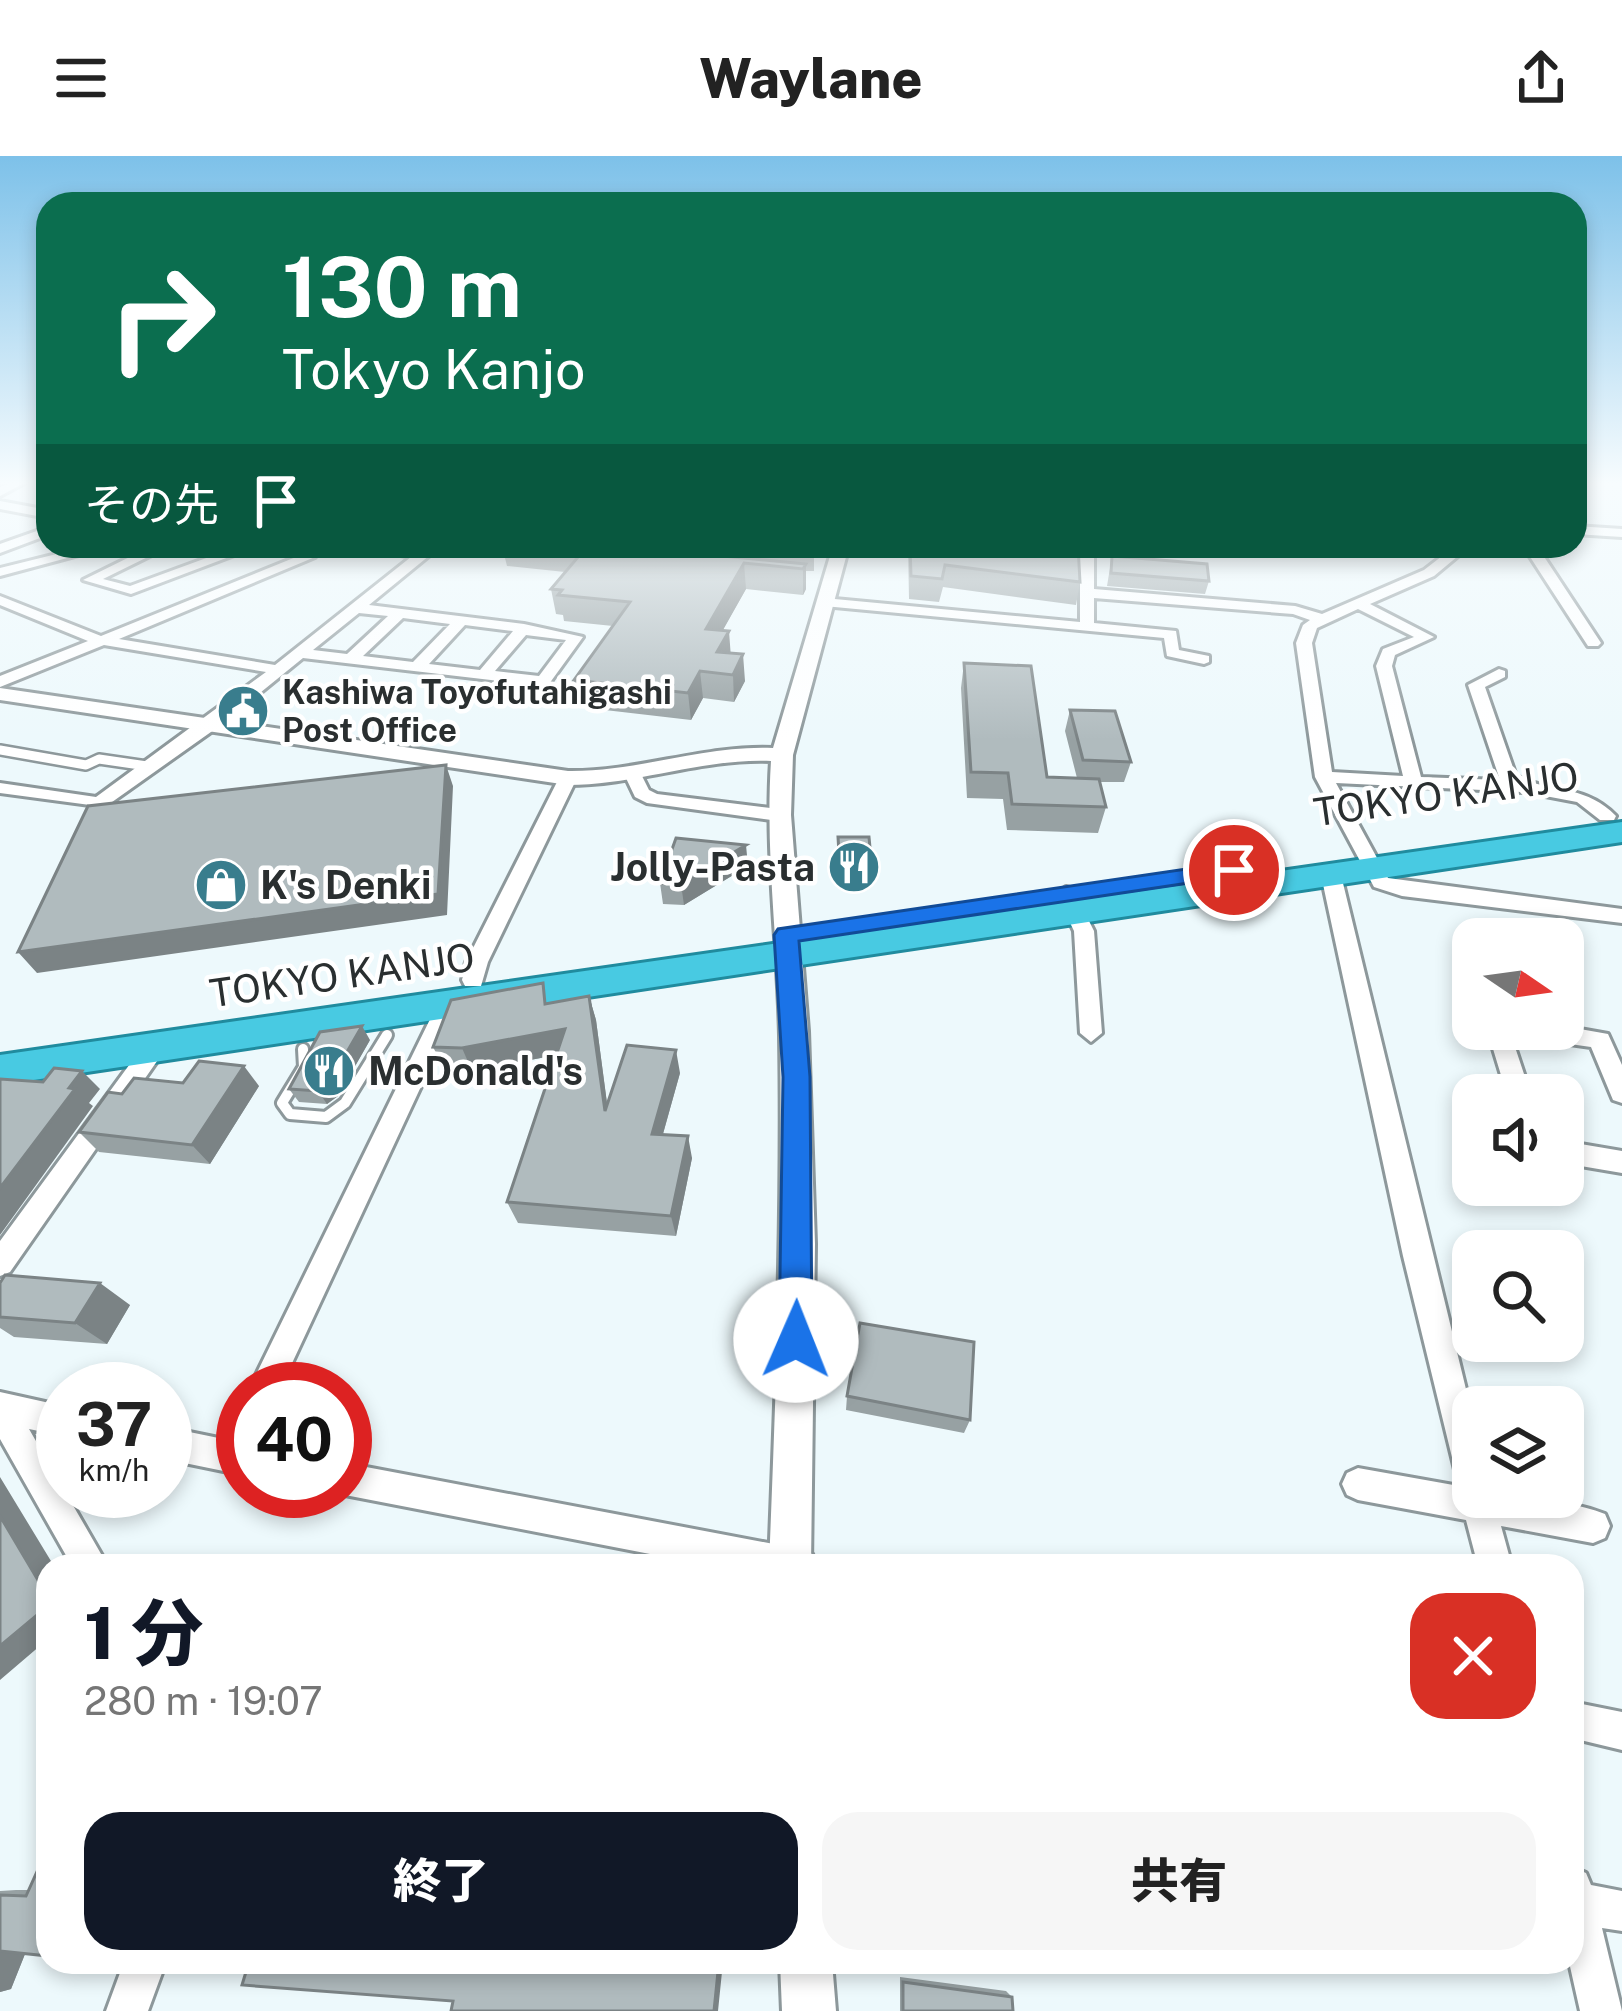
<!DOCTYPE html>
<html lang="ja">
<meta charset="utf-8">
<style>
:root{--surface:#fff;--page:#f6f6f6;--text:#222;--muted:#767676;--accent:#111827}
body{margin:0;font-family:"Public Sans","Noto Sans JP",sans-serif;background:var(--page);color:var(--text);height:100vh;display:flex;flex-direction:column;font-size:45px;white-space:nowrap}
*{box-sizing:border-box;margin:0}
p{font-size:39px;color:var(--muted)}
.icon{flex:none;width:66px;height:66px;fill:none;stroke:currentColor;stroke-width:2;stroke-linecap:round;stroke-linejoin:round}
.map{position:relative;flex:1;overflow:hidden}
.side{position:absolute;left:36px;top:1398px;width:1548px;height:420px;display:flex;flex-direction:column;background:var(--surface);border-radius:36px;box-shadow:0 6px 18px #0003}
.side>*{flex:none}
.guide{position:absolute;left:36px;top:36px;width:1551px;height:366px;border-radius:36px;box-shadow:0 6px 18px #0003;background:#0b6e4f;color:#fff;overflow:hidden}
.needle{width:78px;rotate:103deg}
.controls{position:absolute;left:1452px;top:762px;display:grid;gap:24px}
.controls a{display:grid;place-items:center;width:132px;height:132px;border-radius:24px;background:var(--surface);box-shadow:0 6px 18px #0003;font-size:60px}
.speed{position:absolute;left:36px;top:1206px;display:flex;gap:24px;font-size:60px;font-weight:700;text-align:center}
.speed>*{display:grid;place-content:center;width:156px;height:156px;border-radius:50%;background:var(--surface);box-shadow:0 6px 18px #0003;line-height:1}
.speed small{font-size:30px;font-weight:400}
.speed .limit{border:18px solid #d22;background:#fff;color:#111}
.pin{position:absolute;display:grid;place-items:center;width:102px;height:102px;color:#fff;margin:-51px;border:6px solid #fff;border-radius:50%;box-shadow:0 3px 12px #0007}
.me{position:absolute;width:132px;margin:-66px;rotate:1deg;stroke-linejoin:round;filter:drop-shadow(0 0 9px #0008)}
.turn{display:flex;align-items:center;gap:42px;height:252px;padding:0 48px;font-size:54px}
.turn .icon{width:156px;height:156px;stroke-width:2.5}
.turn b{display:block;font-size:84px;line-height:102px}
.then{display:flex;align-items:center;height:114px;padding:0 48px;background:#0003;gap:24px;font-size:45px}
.round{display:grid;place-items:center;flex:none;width:126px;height:126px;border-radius:36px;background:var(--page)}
.summary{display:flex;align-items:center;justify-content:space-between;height:204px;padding:0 48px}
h1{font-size:72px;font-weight:800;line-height:90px;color:var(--accent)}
.primary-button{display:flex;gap:24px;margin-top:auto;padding:24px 48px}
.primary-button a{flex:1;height:138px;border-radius:36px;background:var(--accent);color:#fff;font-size:48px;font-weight:800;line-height:138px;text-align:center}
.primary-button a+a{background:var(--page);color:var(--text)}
header{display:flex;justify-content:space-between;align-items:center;height:156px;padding:0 48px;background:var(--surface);font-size:54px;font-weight:800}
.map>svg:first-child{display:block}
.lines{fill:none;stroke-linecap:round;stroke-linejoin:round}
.service-far1-casing{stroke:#8d989b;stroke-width:14}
.service-casing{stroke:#8d989b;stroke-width:16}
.minor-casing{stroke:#8d989b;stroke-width:6}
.tertiary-casing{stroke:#8d989b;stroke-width:6}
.trunk-casing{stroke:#208b9e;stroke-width:6}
.service-far1{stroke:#fff;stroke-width:9}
.service{stroke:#fff;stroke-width:10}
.minor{fill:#fff;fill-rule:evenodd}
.tertiary{fill:#fff;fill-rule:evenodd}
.trunk{fill:#48cae2;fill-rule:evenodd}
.wall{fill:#97a1a3}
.shaded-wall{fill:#7b8385}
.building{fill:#b0bbbe;stroke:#7b8385;stroke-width:3}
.route{fill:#1a73e8;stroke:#114b97;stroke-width:3}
.labels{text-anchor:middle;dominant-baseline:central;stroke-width:9;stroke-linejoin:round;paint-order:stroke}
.far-poi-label{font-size:33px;font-weight:bold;fill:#2a2f30;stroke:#fff;text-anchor:start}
.street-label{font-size:39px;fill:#2a2f30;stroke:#fff}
.poi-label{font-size:39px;font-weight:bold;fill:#2a2f30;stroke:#fff;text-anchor:start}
</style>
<header><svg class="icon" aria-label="menu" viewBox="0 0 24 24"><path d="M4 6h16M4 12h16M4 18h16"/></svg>Waylane<svg class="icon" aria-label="share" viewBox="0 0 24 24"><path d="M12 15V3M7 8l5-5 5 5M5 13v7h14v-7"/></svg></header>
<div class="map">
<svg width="1622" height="1855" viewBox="0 0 1622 1855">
<rect width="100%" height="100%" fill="#edf9fc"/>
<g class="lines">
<g class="service-far1-casing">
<path id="service-far1" d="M0,594L86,609L99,603L147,610"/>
</g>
<g class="service-casing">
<path id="service" d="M303,893L304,911L282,947L290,958L326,961L345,947L387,879"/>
</g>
<g class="minor-casing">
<path id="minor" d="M14,325H28L0,340V331Z
M0,345L48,354V362L0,353Z
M1575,370L1622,373V381L1575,378Z
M48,371V379L0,397V388Z
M89,390H112L0,420V412Z
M152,390H170L103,423L130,430L239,390H258L131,438L83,424Z
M272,390H291L315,401L119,483L275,509L411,401L355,390L420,395L426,390H441L369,449L524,468L583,481L549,528L543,530L303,502L218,571L105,651L0,637V627L96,641L266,516L104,489L0,531V520L88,485L0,449V440L101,480L296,401ZM359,457L388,460L347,498L313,494ZM403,462L450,468L413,506L363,500ZM465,469L513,475L480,514L429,508ZM526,479L566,484L539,520L495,515Z
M449,390H494L541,398L534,402Z
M1080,390H1094V433L1295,450L1322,458L1424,414L1455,390H1470L1434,420L1370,448L1434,481L1395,499L1392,510L1421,621L1500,624L1468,529L1499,513L1505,515V521L1485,531L1516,620C1553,638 1585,628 1616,660L1614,664H1600L1577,646L1524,636L1336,627L1388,722L1622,753V767L1402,740L1374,731L1315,621L1296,487L1303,469L1310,464L1293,458L1094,442V467L1176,475L1179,494L1209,500V506L1204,508L1167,500L1164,482L824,450L817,446L824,442L1080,466ZM1358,453L1414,481L1383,493L1376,510L1403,620L1332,616L1312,487L1317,472Z
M1523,390H1537L1601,487L1598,490H1588Z
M634,615L640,616L649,634L657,638L779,653L788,659L779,665L647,647L635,641L625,620Z
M568,617L577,622L488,806L481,830H465L462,824L466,806L559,622Z
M1331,713L1341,719L1473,1262V1341C1516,1341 1564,1342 1605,1358L1610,1370L1605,1382L1593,1387L1501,1370L1512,1410H1478L1466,1364L1358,1344L1347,1339L1342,1328L1347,1317L1358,1312L1459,1330L1403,1100L1321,719Z
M1066,731L1073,733L1094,775L1102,877L1091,886L1080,877L1074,775L1056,738Z
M448,841L459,849L280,1233H249L437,849Z
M1563,870L1608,878L1622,909V947L1613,944L1591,891L1527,882L1516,873H1563Z
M1487,873H1509L1531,939H1507Z
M154,883L162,886L166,892L162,898L10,1116L0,1120V1085L146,886Z
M1563,985L1622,995V1017L1563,1007Z
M0,1236L63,1250V1280L29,1273L108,1410H72L0,1283Z
M165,1271L243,1287V1319L165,1303Z
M345,1307L800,1393L812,1398L817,1410H712L345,1339L335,1335H345Z
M1572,1546L1622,1556V1594L1572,1582Z
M1572,1711L1586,1717L1591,1729L1622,1735V1775L1602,1772L1622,1855H1580L1569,1806H1572Z
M124,1806H166L148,1855H106Z"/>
</g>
<g class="tertiary-casing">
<path id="tertiary" d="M833,390H849L793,599L791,659L808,875L815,1088L811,1410H769C776,1233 783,1056 780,879C778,788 765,697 771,605C702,602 637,629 568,629L0,544V532L568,615C638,616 704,589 773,592Z
M780,1806H832L836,1855H782Z"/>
</g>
<g class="trunk-casing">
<path id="trunk" d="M1622,666V686L0,929V899Z"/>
</g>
<use href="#service-far1" class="service-far1"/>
<use href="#service" class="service"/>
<use href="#minor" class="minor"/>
<use href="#tertiary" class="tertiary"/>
<use href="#trunk" class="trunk"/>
</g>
<path class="wall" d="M502,390H625L701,398L700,390H795L814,393V415H806V433L803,439L746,433L722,475L730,497L745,525L734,546L703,542L691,564L579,551L574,524L613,470L564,465L563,459L556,458L551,433L565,416L507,410Z
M908,390H1078L1080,426L1076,449L943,431L939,446L909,443Z
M1112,400L1209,425L1205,438L1107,430Z
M964,507L1047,621L1077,622L1065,575L1070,554L1131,606L1124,626H1100L1106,651L1098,677L1007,674L1003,643L967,642L961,532Z
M838,681L872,713V728H839Z
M748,710L684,749L663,748L660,727Z
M589,840L596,864L607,948L680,917L663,978L692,1002L676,1080L518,1067L507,1046L556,899L472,915L445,914L433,891L549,847Z
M370,884L338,940L327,948L299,946L289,933Z
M183,927L259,930L210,1008L99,996L79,976L122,938Z
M0,1127L130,1149L107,1188L14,1181L0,1172Z
M847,1240L970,1264L964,1277L846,1254Z
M16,1734H29L25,1798L11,1833L0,1836V1735Z
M900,1821L1006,1835L1012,1841L1013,1855H900Z"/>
<path class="shaded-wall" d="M744,407L746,433L709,499L706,473Z
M806,408V433L803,439V413Z
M729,475L731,502L717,496Z
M743,498L745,525L734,546L733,519Z
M700,515L703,542L691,564L688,537Z
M446,609L453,630L447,759L37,817L18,796Z
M746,689L748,710L684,749L681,728Z
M589,840L596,864L611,977L605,955Z
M362,870L370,884L338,940L327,948L318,935Z
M565,873L572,896L472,915L462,892Z
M676,894L680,917L657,999L652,978Z
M244,910L259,930L210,1008L192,989Z
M82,915L100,933L89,947L93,950L0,1079V1032Z
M688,980L692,1002L676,1080L671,1060Z
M100,1127L130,1149L107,1188L75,1167Z
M0,1321L54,1410H48V1441L0,1360Z
M48,1450V1483L0,1524V1490Z
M29,1788L11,1833L0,1836V1793Z
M719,1806H723L718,1855H714Z"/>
<path class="building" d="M546,390H619L806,408L803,413L744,407L706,473L729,475L717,496L743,498L733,519L700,515L688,537L574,524L630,446L558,439L562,434L551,433L584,394Z
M910,390H1078L1080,426L945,409L942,423L911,420Z
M1112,400L1207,408L1209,425L1111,417Z
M964,507L1031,510L1047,621L1099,623L1106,651L1012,648L1008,617L971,616Z
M1070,554L1115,555L1131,606L1083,604Z
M446,609L438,738L18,796L88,650Z
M838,681H869L872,713L840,714Z
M676,682L746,689L681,728L660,727Z
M543,827L545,848L589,840L605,955L627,889L676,894L652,978L688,980L671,1060L507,1046L565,873L462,892L433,891L451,844Z
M362,870L329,927L318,935L289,933L320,876Z
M199,905L244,910L192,989L79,976L108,936L122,938L134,922L183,927Z
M54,912L82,915L69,932L75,933L0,1032V923L43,926Z
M5,1119L100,1127L75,1167L0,1161V1127Z
M860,1167L974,1186L970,1264L847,1240Z
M0,1360L48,1441V1450L0,1490Z
M48,1696V1800L0,1795V1739L26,1740L44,1700Z
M249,1806H719L714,1855H451L453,1845L242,1829Z
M903,1826L1012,1841L1013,1855H903Z"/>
<linearGradient id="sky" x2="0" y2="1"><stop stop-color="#7dc1e9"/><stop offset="0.56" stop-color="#f7fcfe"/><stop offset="1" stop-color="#f7fcfe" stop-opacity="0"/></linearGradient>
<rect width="1622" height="584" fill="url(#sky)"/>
<path class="route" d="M1234,706L1246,714L1242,719L799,785L810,921L812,1184L807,1195L796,1200L784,1195L779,1184L783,921L774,779L778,773Z"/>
<defs>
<g id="civic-disc" transform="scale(2.7)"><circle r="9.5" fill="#397d8d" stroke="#fff"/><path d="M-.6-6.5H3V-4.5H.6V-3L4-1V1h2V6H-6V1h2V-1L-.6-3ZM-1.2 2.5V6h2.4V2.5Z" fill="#fff"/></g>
<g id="restaurant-disc" transform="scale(2.7)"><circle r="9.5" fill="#397d8d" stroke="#fff"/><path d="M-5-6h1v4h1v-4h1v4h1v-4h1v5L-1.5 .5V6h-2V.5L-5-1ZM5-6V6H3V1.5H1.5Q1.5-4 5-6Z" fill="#fff"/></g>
<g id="shop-disc" transform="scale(2.7)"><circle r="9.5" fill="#397d8d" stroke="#fff"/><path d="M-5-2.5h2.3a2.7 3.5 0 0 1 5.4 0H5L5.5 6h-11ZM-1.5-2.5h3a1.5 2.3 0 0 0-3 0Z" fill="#fff"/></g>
</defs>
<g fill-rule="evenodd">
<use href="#civic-disc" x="243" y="555"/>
<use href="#restaurant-disc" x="854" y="711"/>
<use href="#shop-disc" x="221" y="729"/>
<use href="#restaurant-disc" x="329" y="915"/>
</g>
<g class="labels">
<g class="far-poi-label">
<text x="282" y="536">Kashiwa Toyofutahigashi<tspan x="282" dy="38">Post Office</tspan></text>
</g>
<g class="street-label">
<text transform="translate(1446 638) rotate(-8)">TOKYO KANJO</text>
<text transform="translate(342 819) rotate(-8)">TOKYO KANJO</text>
</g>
<g class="poi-label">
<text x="815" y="711" text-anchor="end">Jolly-Pasta</text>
<text x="260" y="729">K's Denki</text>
<text x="368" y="915">McDonald's</text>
</g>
</g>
</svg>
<div class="controls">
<a><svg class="needle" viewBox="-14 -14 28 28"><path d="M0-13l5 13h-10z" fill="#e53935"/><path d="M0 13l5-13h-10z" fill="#767676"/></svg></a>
<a><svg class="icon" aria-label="sound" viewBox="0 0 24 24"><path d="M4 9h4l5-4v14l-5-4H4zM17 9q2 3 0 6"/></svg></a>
<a><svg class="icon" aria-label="search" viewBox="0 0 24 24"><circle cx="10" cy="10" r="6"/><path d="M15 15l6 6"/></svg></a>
<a><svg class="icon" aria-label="layers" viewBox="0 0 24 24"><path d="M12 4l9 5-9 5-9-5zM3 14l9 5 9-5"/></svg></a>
</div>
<div class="speed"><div>37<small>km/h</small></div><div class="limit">40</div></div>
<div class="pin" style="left:1234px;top:714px;background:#d93025"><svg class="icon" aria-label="arrive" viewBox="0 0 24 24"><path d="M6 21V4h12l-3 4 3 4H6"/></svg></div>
<svg class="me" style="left:796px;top:1184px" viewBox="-20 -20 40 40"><circle r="19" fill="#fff"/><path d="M0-13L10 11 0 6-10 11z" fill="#1a73e8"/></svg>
<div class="guide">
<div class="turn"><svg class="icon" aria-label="right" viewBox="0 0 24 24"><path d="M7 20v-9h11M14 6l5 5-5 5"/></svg><div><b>130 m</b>Tokyo Kanjo</div></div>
<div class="then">その先<svg class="icon" aria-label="arrive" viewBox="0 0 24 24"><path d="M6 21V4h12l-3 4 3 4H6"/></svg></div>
</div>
<section class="side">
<div class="summary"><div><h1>1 分</h1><p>280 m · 19:07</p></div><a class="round" style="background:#d93025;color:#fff"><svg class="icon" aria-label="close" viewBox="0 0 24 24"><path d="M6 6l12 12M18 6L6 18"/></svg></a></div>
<div class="primary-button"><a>終了</a><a>共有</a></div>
</section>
</div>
